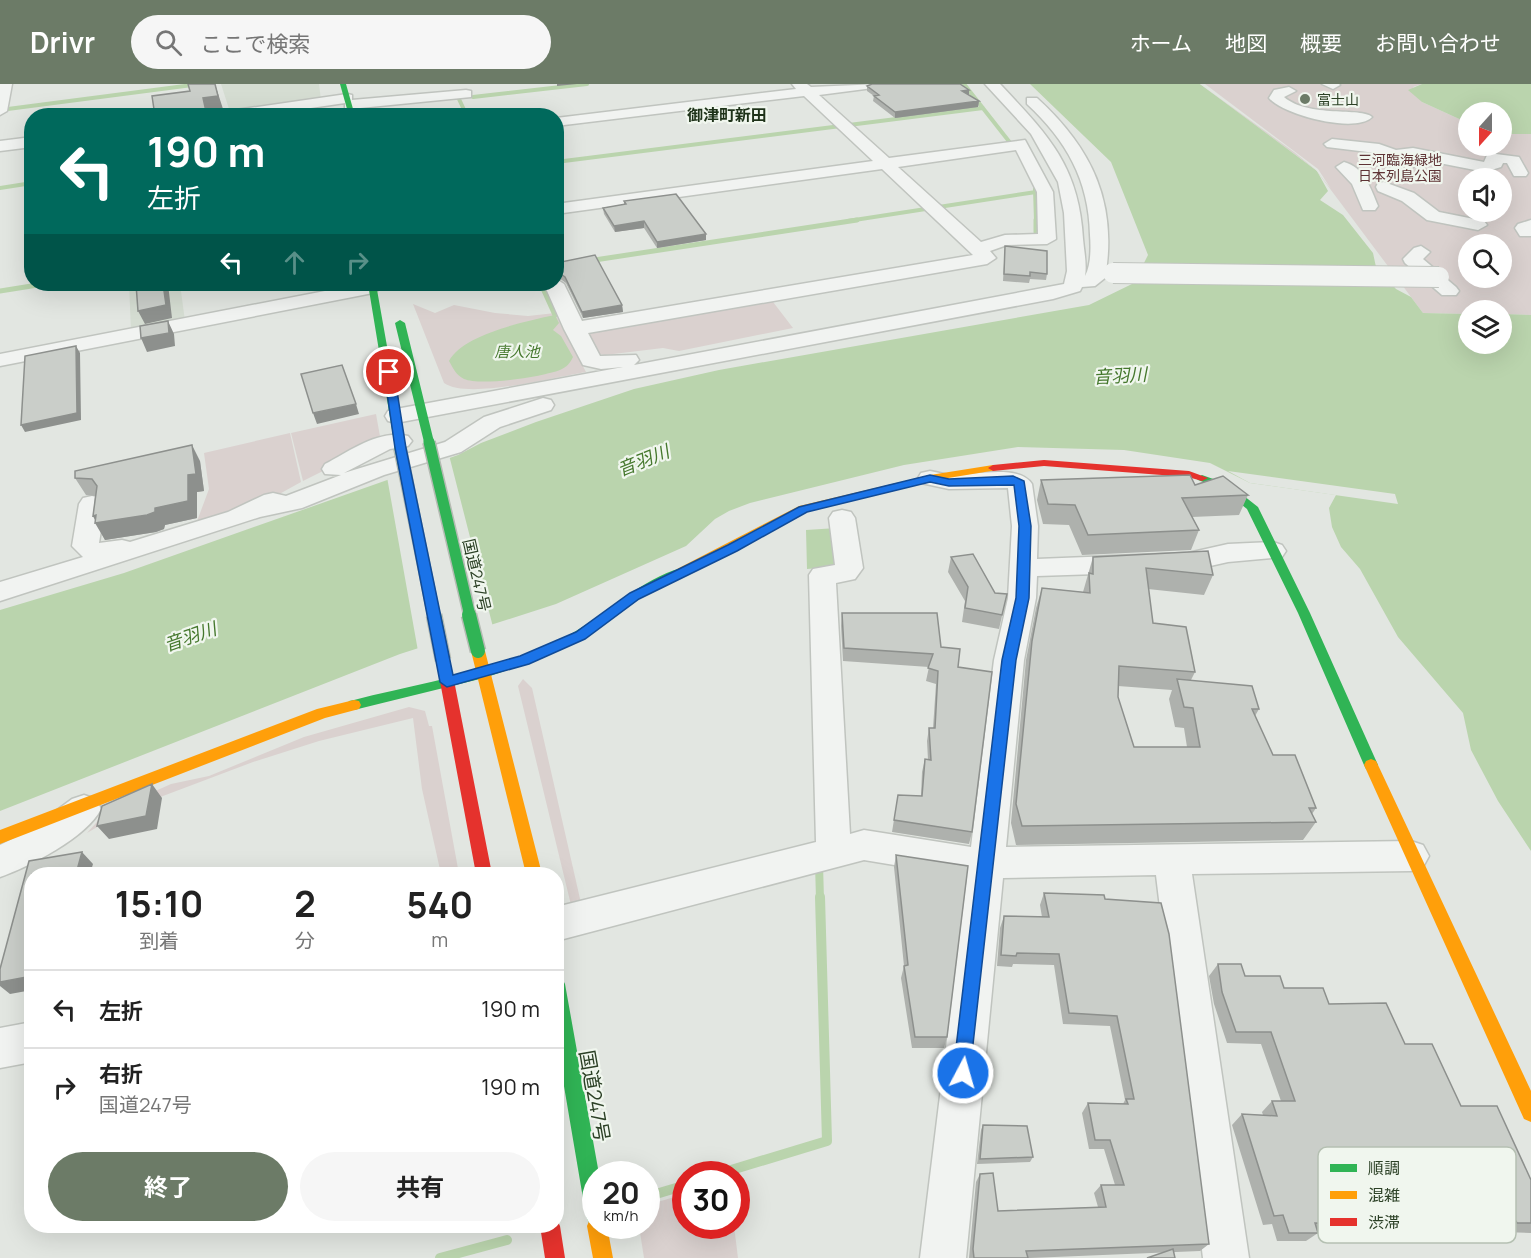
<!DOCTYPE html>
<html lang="ja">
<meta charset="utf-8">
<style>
:root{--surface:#fff;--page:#f6f6f6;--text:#222;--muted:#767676;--line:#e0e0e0;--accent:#6c7b67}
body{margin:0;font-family:Manrope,"Noto Sans JP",sans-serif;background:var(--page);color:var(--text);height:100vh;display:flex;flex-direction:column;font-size:22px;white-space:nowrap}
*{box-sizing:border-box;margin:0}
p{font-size:20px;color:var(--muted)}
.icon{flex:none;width:33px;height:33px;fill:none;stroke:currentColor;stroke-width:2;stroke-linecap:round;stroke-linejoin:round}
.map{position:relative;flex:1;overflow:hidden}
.drawer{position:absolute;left:24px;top:783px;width:540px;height:366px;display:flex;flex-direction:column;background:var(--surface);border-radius:24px;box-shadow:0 6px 24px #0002}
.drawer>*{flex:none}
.top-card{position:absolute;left:24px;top:24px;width:540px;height:183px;border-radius:24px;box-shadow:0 6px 24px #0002;background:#00695c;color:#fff;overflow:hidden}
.needle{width:39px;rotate:201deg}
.tools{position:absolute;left:1458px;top:18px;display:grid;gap:12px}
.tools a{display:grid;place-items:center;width:54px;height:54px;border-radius:50%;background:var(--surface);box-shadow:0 6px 24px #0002;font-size:30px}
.speed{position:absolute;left:582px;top:1077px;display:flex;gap:12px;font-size:30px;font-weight:700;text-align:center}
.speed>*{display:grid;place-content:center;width:78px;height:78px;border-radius:50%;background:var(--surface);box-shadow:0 6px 24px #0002;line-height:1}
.speed small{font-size:15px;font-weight:400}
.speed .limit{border:9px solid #d22;background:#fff;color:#111}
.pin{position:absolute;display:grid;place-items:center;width:51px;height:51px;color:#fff;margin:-26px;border:3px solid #fff;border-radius:50%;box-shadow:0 2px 6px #0007}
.me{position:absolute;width:66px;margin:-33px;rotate:6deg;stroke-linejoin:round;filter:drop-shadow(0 0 4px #0008)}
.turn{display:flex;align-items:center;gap:21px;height:126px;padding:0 24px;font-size:27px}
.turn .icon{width:78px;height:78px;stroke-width:2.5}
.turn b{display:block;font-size:42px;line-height:51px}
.lanes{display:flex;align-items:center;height:57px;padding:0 24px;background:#0003;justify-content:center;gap:30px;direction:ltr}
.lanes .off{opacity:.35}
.eta{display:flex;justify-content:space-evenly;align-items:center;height:102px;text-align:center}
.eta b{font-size:36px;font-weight:700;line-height:42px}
.button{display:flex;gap:12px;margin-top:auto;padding:12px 24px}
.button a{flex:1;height:69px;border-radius:36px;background:var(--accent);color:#fff;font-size:24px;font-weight:700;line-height:69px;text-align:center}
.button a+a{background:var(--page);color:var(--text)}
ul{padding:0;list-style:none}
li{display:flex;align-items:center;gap:18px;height:78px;padding:0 24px;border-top:2px solid var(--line)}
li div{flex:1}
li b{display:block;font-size:22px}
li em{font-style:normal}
header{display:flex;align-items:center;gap:36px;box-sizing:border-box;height:84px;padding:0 30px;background:var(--accent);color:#fff}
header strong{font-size:28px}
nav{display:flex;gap:33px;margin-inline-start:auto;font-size:21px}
.search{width:420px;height:54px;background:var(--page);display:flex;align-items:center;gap:15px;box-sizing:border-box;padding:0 21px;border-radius:33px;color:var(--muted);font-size:22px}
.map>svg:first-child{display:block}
.built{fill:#d5ddd2}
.green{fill:#dad1cf;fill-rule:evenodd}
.water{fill:#bad4ad}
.pier{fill:#e2e6e1}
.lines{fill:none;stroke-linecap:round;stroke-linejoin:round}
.stream-far3{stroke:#bad4ad;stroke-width:4}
.stream-far2{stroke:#bad4ad;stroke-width:5}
.stream-far1{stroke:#bad4ad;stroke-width:8}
.stream{stroke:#bad4ad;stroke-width:10}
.street-casing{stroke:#c0c4bf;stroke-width:3}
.street{fill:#f1f3f1;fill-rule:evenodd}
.fast{fill:#30b455;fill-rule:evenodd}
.slow{fill:#ff9f0a;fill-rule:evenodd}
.jam{fill:#e5322d;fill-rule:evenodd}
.street-bridge-casing{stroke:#c0c4bf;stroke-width:22;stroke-linecap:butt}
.fast-bridge-far1-casing{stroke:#b5bbb3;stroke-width:14;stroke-linecap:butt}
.fast-bridge-casing{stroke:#b5bbb3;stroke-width:17;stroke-linecap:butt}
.street-bridge{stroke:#f1f3f1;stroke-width:20}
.fast-bridge-far1{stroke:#30b455;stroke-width:11}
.fast-bridge{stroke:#30b455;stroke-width:14}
.wall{fill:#aeb1ad;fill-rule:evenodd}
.shaded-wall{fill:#8d908d}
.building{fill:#cacec9;stroke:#8d908d;stroke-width:1.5}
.route{fill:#1a73e8;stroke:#114b97;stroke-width:1.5}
.poi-dot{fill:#6c7b67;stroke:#f0f6ee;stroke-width:2}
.labels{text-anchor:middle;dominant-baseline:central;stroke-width:4.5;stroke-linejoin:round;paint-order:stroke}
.far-poi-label{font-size:14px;fill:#2c4126;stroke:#f0f6ee;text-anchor:start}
.far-park-label{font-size:14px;fill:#5e3335;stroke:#f0f6ee}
.far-water-label{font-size:15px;font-style:italic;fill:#45782d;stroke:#f0f6ee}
.far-quarter-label{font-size:16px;font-weight:bold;fill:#1e3219;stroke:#f0f6ee}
.street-label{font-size:16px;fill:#2c4126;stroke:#f0f6ee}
.water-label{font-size:18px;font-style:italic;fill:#45782d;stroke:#f0f6ee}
.near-street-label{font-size:20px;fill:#2c4126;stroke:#f0f6ee}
.key{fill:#f0f6ee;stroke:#b5c0b2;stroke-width:1.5}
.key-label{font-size:16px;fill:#2c4126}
</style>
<header>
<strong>Drivr</strong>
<div class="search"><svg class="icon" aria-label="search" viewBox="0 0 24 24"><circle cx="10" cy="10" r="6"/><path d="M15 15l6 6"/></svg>ここで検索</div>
<nav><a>ホーム</a><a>地図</a><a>概要</a><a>お問い合わせ</a></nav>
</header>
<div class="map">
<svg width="1531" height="1174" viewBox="0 0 1531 1174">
<rect width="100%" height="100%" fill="#e2e6e1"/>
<path class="built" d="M221,0H319L321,16L230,28Z
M129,200H180L185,237L131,247Z"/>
<path class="green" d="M1200,0H1422L1413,3L1422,18L1468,39V62H1502V50H1531V231L1502,230V226H1468V230L1423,229L1316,86ZM1468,94H1502V128H1468ZM1468,160H1502V194H1468Z
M770,214L793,244L679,267L663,264L605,271L599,270L586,247Z
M413,220L435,229L454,221L495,229L528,232L555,229L586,288C555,293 468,316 444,299ZM526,240L553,243L550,289L473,297L513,241Z
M376,330L381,358L303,397L291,349Z
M290,349L301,398L274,413L196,440L209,405L204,369Z
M523,595L532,604L581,819L571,821L518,602Z
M409,623L425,627L429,642H432L459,790H441L422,705L413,634L319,657L253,678L163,712L111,735L87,749L104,730L171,700L209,692L304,653Z
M685,1110L686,1142H734L738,1174H644L639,1142H646L647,1121Z"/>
<path class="water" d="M1030,0H1200L1317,87L1328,107L1320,116L1343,131L1373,169L1376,183L1396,205L1411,213L1423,229L1468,230V260H1502V230L1531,231V767L1498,717L1471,666L1463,629L1398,553L1360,485L1341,463L1332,443L1329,424L1336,411L1250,399L1210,379L1124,366L1018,363L904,381L750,419L729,427L715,435L686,462L556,520L400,570L0,727V526L124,489L458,371L481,359L536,338L634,305L719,286L1089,221L1134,199L1148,171L1111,78Z
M1422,0H1531V50H1502V28H1468V39L1422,18L1408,6Z
M555,231L559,239L553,246L561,252L573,273C570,279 567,283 560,286C542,293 481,302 464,295C456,291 453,284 449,277C463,250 527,237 555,231Z
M837,444L842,482L807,485L806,446Z"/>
<path class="pier" d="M1200,0H1205L1318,85L1331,105L1316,86L1294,68Z
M449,371L493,543L418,567L387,393Z
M1228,387L1395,410L1398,420L1250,399Z"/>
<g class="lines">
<path class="stream-far3" d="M964,0L1015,65
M458,13L467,32
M473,13L587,0
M0,26L200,0
M556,78L983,24
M0,104L32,99
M1035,105L1036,137
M848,137L1036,108"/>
<path class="stream-far2" d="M1036,136V148
M588,177L857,136
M541,200L555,231
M0,207L44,200"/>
<path class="stream-far1" d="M819,780L820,815"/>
<path class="stream" d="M718,1090L827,1057L820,813
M646,1113L686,1101
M440,1174L507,1156"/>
<g class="street-casing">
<path id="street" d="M0,0H12L7,27L0,31Z
M792,0H807L811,3L880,0L873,4L819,11L889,74L1025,56L1053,108L1056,155L1047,160L1007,161L990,167L996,174L987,180L588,249L600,272L636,271L639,276L634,281L1064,200L1067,187L1064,129L1058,98L1031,50L985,0H1000C1048,51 1079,82 1083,155C1084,167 1087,180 1085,192C1091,181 1091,164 1090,151C1089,96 1066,56 1027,20V14H1037C1092,64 1118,119 1105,194L1095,202L1082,203L1080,207L1053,215L396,339L388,337L385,332L388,327L396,325L623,283L601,285L583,281L564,245L544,200H556V195L564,200L582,237L973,171L882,85L556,130V120L873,77L804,12L556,42V34L796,5ZM1016,66L1037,108L1038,150L1005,151L981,158L898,83Z
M1322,0H1339L1340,1L1333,5Z
M1289,3L1296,7L1284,13C1308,34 1362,23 1372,33C1356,50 1283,31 1269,14L1274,6Z
M466,6L471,7V13L350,25L345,24V19L256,32H215L222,28L347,10L352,11V16Z
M32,53V63L0,67V57Z
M1332,55L1379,60L1396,66L1413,64L1484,78L1488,69L1519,73L1528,89L1526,92H1514L1507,79H1503L1501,83L1485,88L1419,75L1421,78L1419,81L1413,83L1376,69L1327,63L1324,60Z
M1344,78C1364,83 1371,105 1378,122L1375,126H1363L1352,100L1336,83Z
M1384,98L1414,109L1439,128L1484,137L1487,141L1478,146L1427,136L1402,117L1378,107L1376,103L1378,99Z
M1531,136V152H1520L1515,144L1518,140Z
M1421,162L1430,168L1423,175L1456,203L1459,207L1456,211H1442L1405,179L1403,175L1414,164Z
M361,200H380L383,203L373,209L0,282V270Z
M543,314L551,316L554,321L551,326L500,343L461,368L384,391L302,424L260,433L0,517V498L83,473L72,462L79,420L83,414L92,412L101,414L105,420L99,459L122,456L130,458L228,428L264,411L273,409L286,412L341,391L325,390L322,385L325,380C350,367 379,345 408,352L412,357L408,362L390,365L344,389L445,358L484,333Z
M930,387C936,388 943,390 949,391C972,392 1018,379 1032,400L1038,442L1037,475L1188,469L1228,460L1273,458L1282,461L1286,467L1282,473L1228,478L1188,487L1037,492L1036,514L1024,576L1006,763L1411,757L1423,761L1429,772L1423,783L1411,787L1192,790L1249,1174H1203L1156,791L1003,794L966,1174H920L967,793L864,776L556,857V823L816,758L809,491L813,485L835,481L829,434L833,428L842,426L851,428L855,434L863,484L855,495L836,499L850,750L864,746L971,763L994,576L1008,514L1012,442L1008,404L949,405L921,399L918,394L921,389Z
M84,711L96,715L101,725C87,753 29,783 0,793V761L30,746L72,715Z
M32,938V978L0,984V944Z"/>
</g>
<use href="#street" class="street"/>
<path class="fast" d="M340,0H346L355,32H349Z
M368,200H376L405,364L400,367L395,364Z
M400,236L405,239L434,358L429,361L424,358L395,239Z
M1202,391L1230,401L1258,423L1310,529L1378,681L1376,685L1371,687L1366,685L1364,681L1298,529L1247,425L1222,405L1198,396L1196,394Z
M681,484L687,488L685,491L639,515L585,554L529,579L484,594L354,626L349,625L347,621L349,617L354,616C425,598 512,585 576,547C610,527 642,495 681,484Z
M556,892L562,894L565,900L599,1090H596V1142L589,1139L586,1132L556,955Z"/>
<path class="slow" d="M993,381L997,382V386L930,397L807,428L685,491L681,492L675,488L677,485L799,422L930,391Z
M478,562L485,567L542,790H526L471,567Z
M354,616L359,617L361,621L359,625L325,634L0,760V746L317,625Z
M1371,675L1376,677L1378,681L1531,1007V1038L1524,1035L1364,681L1366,677Z
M596,1132V1142H607L613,1174H593L587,1142L590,1135Z"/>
<path class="jam" d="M1044,376L1189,387L1208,394L1202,397L1188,393L1044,382L993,387L988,384L993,381Z
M443,571L450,576L492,790H476L436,576Z
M556,1134L560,1142L565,1174H545L540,1142H556Z"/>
<g class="street-bridge-casing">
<path id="street-bridge" d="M1113,189L1439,193"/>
</g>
<g class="fast-bridge-far1-casing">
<path id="fast-bridge-far1" d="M429,358L470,532
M400,364L434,532"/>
</g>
<g class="fast-bridge-casing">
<path id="fast-bridge" d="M434,531L443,576
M469,531L478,567"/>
</g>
<use href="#street-bridge" class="street-bridge"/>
<use href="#fast-bridge-far1" class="fast-bridge-far1"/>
<use href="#fast-bridge" class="fast-bridge"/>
</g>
<path class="wall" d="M867,2L969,6V11L979,17L978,23L895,34L873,17L874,12L867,7Z
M624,117L706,156L657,164L644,144L615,148L604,130L603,124L624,121Z
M1005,162L1047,190L1046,196L1030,195L1029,199L1003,197Z
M556,179L622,221L623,228L583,234L566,199L559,194L556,188Z
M200,377L204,407L197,408V434L165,441L164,445L156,448L105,456L93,432L95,412L86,411L75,394Z
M1041,396L1195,401L1248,411L1239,431L1192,433L1199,446L1191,466L1082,471L1069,441L1043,440L1037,416Z
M951,473L995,509L1007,510L999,545L962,538L965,517L948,488Z
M1093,473L1213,491L1204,511L1148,505L1153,539L1195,588L1191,596L1259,625L1255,632L1273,671L1316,724L1312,730L1316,738L1303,756L1016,761L1011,739L1026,576L1036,524L1042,504L1083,508ZM1118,602L1172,606L1169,615L1175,643L1184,644L1187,663H1134L1118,613Z
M842,529L941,563L958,583L972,748L969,760L892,748L898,711L921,712L922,688L925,675L928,676L927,657L929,644H933L936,600L926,597L929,583L843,577L841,542Z
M896,771L947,953L944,964H912L901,894L904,882L894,783Z
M1044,809L1104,811L1209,1160L1200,1167L1030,1174H969L976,1098L980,1090L998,1127L1098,1123L1094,1109L1101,1101H1115L1104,1065H1089L1082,1029L1088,1019L1123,1020L1125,1016L1110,942L1063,940L1054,881L1013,880L1012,883L997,882L1000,844L1004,832L1042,833L1040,821Z
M1218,880L1245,892L1284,904L1329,920L1405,960L1461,1022L1531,1096V1149L1501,1148L1495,1137L1480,1136L1453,1074H1429L1456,1141L1440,1149L1318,1148V1149L1306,1157H1277L1272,1140L1263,1141L1232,1041L1242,1030L1263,1031L1262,1028L1272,1017H1281L1261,960L1227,959L1214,920L1209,892Z
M983,1041L1033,1073L1030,1078L977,1080L981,1046Z"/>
<path class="shaded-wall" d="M215,0L223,25L207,27L209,32H207L203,14Z
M557,0H577L557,2Z
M969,6V11L962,7Z
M979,17L978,23L895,34V28Z
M644,137V144L615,148L614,142Z
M706,150V156L657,164V158Z
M163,200H168L172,234L145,240L138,227Z
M622,221L623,228L583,234L582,228Z
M168,237L174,250L175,262L147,268L141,254Z
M76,262L80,269L81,336L25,348L21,341Z
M356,320L359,330L317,340L313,329Z
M192,361L200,377L204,407L197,408V434L165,441L164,445L156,448L105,456L95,439H97L93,432L155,424L188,391Z
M152,700L162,714L157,745L109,755L97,742Z
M82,768L93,780L90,790H76Z
M32,892V906L10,910L0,902V898Z"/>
<path class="building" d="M188,0H215L218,12L203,14L207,32H155L152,12L190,7Z
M872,0H960L969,6L962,7L979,17L895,28L874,12L879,11L867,2Z
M676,110L706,150L657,158L644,137L614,142L603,124L626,120L624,117Z
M1005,162L1047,167V190L1030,188V192L1004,190Z
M595,171L622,221L582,228L565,193L558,188L556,184V179Z
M136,200H163L166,221L138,227Z
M168,237L169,249L141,254L140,242Z
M76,262L77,329L21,341L25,272Z
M342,281L356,320L313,329L301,290Z
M192,361L196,390L188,391V417L155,424V428L147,431L95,439L96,431L93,432L97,402L92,395L75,394V387Z
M1190,391L1195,401L1223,392L1248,411L1182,414L1199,446L1088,451L1075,421L1048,420L1041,396Z
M1208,467L1213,491L1146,484L1153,539L1186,543L1195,588L1119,582L1118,613L1134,663H1200L1193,624L1184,623L1177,595L1252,602L1259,625H1252L1273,671H1295L1316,724H1309L1316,738L1022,742L1016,720L1032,557L1042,504L1090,509L1089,489L1093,490V473Z
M973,470L995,509L1007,510L1002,531L965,524L968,503L951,473Z
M842,529H937L941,563L960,565L958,583L992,588L972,748L894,736L898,711L922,712L925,675L931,676L929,644H935L938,587L928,584L933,570L844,564Z
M152,700L146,732L97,742L102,722Z
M82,768L76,790H32V892L0,898V885L29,777Z
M896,771L968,782L947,953H915L904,882L908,881Z
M1044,809L1104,811L1105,815L1161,819L1169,850L1209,1160L1026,1167L1028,1174H974L973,1165L980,1090L993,1089L998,1127L1106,1123L1101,1101H1124L1110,1056H1095L1088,1019L1128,1020L1126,1015H1134L1117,932L1069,929L1059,870L1017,869L1016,872L1001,871L1004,832L1049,833Z
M1218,880H1241L1245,892H1280L1284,904H1323L1329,920L1386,919L1405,960H1432L1461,1022H1497L1531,1096V1139H1517L1511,1129L1496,1128L1468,1065H1425L1456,1141L1315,1139L1318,1149H1289L1283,1131L1274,1132L1242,1030L1277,1032L1272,1017H1295L1271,948H1236L1222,908Z
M983,1041L1027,1042L1033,1073L980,1075Z
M1173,1165L1175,1174H1147Z"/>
<path class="route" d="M389,285L394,288L406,364L453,591L520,572L576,548L630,509L728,461L799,423L930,391L949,395L1013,392L1024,397L1031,442L1029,514L1016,576L969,996L963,998L956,996L953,989L1002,576L1016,514L1019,442L1014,401L949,402L930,398L807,428L737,467L639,515L585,555L529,580L447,603L440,598L395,364L384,288Z"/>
<circle class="poi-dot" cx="1305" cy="15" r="6"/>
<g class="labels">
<g class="far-poi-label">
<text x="1317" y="15">富士山</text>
</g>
<g class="far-park-label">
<text x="1400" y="75">三河臨海緑地<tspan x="1400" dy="16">日本列島公園</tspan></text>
</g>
<g class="far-water-label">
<text x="517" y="267">唐人池</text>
</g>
<g class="far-quarter-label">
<text x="727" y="31">御津町新田</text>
</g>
<g class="street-label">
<text transform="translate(477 491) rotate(77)">国道247号</text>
</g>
<g class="water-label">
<text transform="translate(1120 291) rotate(-3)">音羽川</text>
<text transform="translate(643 376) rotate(-22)">音羽川</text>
<text transform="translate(190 552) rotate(-19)">音羽川</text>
</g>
<g class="near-street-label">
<text transform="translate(595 1012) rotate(80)">国道247号</text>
</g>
</g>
<rect x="1318" y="1063" width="198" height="96" rx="9" class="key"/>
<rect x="1330" y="1080" width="27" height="8" fill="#30b455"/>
<rect x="1330" y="1107" width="27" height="8" fill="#ff9f0a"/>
<rect x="1330" y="1134" width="27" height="8" fill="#e5322d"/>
<g class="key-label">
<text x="1368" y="1090">順調</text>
<text x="1368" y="1117">混雑</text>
<text x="1368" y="1144">渋滞</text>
</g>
</svg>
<div class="tools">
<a><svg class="needle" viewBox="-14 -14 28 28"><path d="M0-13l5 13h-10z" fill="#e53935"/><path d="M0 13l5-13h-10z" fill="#767676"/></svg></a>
<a><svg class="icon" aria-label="sound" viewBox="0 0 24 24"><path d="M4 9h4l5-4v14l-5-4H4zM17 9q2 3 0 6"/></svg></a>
<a><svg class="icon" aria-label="search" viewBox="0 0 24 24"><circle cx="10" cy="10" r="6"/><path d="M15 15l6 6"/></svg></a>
<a><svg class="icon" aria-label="layers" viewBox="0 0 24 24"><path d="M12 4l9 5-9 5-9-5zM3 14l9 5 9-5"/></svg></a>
</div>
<div class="speed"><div>20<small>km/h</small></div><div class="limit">30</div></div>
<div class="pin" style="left:389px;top:288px;background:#d93025"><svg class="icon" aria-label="arrive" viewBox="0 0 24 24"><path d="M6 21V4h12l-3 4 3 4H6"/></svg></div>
<svg class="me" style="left:963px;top:989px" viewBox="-20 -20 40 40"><circle r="17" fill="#1a73e8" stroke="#fff" stroke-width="3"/><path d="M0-11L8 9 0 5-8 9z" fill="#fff"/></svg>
<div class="top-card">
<div class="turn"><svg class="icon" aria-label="left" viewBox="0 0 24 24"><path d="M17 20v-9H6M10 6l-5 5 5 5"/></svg><div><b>190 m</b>左折</div></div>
<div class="lanes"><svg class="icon" aria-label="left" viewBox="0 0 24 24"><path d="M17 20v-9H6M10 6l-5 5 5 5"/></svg><svg class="icon off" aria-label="ahead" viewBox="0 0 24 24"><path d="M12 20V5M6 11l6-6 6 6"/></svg><svg class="icon off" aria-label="right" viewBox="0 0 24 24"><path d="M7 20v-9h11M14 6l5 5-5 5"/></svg></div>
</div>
<section class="drawer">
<div class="eta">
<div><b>15:10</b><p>到着</p></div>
<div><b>2</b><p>分</p></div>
<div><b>540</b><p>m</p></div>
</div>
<ul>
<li><svg class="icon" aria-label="left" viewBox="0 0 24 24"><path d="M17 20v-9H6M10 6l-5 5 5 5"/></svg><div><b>左折</b></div><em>190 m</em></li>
<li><svg class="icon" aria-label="right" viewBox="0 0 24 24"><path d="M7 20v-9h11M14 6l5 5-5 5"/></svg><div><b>右折</b><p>国道247号</p></div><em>190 m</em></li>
</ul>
<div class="button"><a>終了</a><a>共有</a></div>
</section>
</div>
